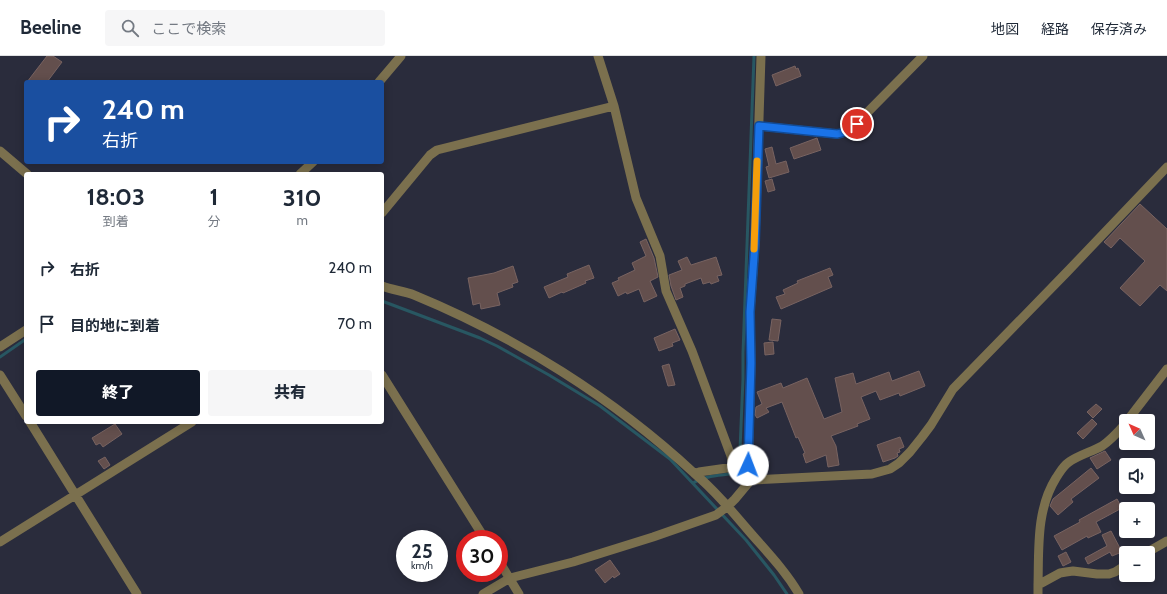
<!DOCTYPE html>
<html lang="ja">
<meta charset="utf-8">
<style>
:root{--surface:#fff;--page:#f6f6f7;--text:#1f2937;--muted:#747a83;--line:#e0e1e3;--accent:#111827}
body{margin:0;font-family:Cabin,"Noto Sans JP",sans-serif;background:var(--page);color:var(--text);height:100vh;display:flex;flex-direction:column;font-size:15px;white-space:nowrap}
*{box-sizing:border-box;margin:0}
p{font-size:13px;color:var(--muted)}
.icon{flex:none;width:22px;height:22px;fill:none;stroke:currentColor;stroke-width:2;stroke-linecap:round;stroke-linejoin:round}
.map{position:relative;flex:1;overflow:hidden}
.sheet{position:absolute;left:24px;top:116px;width:360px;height:252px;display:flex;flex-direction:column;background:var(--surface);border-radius:4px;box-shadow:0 2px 10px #0003}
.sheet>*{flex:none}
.banner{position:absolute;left:24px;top:24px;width:360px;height:84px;border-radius:4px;box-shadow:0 2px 10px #0003;background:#1a4fa0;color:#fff;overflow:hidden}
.needle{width:26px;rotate:315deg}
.tools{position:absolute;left:1119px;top:358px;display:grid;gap:8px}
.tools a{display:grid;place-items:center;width:36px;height:36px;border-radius:4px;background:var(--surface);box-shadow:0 2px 10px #0003;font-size:20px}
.speed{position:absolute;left:396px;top:474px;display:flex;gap:8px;font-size:20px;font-weight:700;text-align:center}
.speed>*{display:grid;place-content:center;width:52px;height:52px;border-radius:50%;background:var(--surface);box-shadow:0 2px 10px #0003;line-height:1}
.speed small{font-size:10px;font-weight:400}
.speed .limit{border:6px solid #d22;background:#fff;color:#111}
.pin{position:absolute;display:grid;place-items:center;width:34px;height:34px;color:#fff;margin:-17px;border:2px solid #fff;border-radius:50%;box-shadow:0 1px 4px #0007}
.me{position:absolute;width:44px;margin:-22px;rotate:2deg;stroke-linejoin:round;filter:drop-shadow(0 0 3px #0008)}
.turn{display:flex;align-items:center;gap:14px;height:84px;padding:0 12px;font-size:18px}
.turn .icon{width:52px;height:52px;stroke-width:2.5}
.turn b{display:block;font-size:28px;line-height:34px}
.eta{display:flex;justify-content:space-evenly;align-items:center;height:68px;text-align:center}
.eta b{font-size:24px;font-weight:800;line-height:28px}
.primary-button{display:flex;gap:8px;margin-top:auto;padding:8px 12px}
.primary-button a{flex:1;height:46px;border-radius:4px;background:var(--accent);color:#fff;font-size:16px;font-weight:800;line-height:46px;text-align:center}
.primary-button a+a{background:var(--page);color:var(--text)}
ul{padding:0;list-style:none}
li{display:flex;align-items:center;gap:12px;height:56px;padding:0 12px}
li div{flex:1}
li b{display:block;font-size:15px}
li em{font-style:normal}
header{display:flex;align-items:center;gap:24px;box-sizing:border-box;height:56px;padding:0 20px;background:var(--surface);border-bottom:1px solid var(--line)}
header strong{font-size:19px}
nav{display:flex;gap:22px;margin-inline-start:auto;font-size:14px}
.search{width:280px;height:36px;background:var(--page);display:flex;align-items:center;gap:10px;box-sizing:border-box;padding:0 14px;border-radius:4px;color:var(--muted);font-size:15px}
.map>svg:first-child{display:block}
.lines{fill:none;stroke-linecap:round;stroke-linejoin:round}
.stream{stroke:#285762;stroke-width:3}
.building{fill:#634f4d;stroke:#786361}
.minor{stroke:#7b704e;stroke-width:9}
.route-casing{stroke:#114b97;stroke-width:10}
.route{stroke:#1a73e8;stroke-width:7}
.slow{stroke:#f59e0b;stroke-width:7}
</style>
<header>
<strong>Beeline</strong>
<div class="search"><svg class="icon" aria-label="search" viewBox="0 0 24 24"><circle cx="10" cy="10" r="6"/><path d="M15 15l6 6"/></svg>ここで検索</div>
<nav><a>地図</a><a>経路</a><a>保存済み</a></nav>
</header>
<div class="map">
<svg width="1167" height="538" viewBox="0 0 1167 538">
<rect width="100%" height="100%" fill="#2a2c3c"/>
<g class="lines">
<path class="stream" d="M382,245L480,282L497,290L549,319L600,350L670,403L746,484L774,519L787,538
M0,301L26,283
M693,427C707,419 723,419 739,417L743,323V297L754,0"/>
</g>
<path class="building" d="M47,0H53L62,6L47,26H27Z
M795,10L796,13L798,12L801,20L776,30L772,19Z
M817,82L821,94L794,103L790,92Z
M772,91L776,108L786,105L789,116L769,122L766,111L769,110L765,93Z
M772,123L775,134L768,136L765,125Z
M1140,148L1167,173V235L1160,229L1140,250L1120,232L1145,205L1120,182L1111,192L1104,186Z
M646,183L654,202L658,221L650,225L657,240L644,246L639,233L627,238L626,236L618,240L612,227L619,224L618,222L635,214L632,207L646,200L640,186Z
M687,201L691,209L716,201L722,219L717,220L719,225L711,228L710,226L703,228L701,222L685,228V230L680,232L683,241L676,244L671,230L669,219L682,214L678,205Z
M589,209L594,222L585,225L586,227L563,237L562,236L549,242L544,231L568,221L567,218Z
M513,210L518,226L512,228L513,231L497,237L500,249L481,253L480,247L473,249L468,222L494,217Z
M830,212L833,219L828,221L832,231L781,253L776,241L785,238L783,234L798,227L797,225Z
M772,263L781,264L778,285L769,284Z
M675,273L680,284L672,287L673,290L659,295L654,282Z
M773,286L774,298L765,299L764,287Z
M669,308L675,329L668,330L662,310Z
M919,315L925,330L900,340L899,337L880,344L876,335L861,341L870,363L857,368L858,370L831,380L836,390L839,409L828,411L826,399L806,407L803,398L805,397L798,381L796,382L782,346L766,352L769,356L757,362L755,359L756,351L762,348L757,336L781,327L783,332L807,322L824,363L842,356L835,322L853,317L856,328L889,316L892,325Z
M1096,348L1102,353L1093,362L1087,356Z
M1092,363L1097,368L1083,383L1077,377Z
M115,368L122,378L103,391L100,387L96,389L92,382Z
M900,381L904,391L899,393L900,396L897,397L898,400L895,402L883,406L877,389Z
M1105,395L1111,404L1097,413L1090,402Z
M105,401L110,409L104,413L98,405Z
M1091,412L1099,422L1071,443L1073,446L1058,459L1050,450L1053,443Z
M1117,443L1122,452L1096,466L1101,476L1088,482L1087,480L1062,494L1054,480L1080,466L1079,464Z
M1111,475L1122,496L1112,500L1110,496L1088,508L1085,502L1107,490L1102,479Z
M1066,496L1071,506L1063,510L1058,500Z
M610,504L620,518L614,522L613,520L605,527L595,514Z"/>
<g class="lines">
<path class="minor" d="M598,0L614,50L636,142L660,200L666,235L692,295L731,400L733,411
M379,26L401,0
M759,70L837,78L842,77L851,73L923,0
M0,95L27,118
M300,118L313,106
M382,157L430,99L437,94L614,50
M382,230C392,234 404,235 414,239C516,281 613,342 694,417C714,434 731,454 748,474C766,495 785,514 799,538
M0,291L26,274
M0,319L26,360
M382,319L485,483
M1127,365L1167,313
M30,366L137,538
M695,417L699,416L748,409
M750,425L748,409L751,307L750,256L755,187L761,0
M0,486L192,366
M1146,497L1167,485
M499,505L519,538
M1038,529C1039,493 1036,454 1056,422C1060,416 1063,410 1069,406C1079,399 1091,396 1102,390C1111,384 1119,375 1126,367
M483,538L510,522L573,506L653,481L716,459L728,450L735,443L750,425L753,424L872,418L890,413L899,407L910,396L922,381L931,369L953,333L1067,216L1167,111
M1038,538V529L1060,517L1066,516L1073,515L1097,518H1109L1115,516L1126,509"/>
</g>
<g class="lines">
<g class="route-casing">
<path id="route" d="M748,409L751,307L750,256L755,187L759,70L837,78C845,77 851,73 857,68"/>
</g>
<use href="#route" class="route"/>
<path class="slow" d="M754,193L757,105"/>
</g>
</svg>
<div class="tools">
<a><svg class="needle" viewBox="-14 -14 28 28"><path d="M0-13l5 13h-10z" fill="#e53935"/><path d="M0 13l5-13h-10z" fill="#747a83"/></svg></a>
<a><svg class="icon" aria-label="sound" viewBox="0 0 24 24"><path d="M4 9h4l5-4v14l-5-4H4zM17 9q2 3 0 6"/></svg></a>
<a>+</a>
<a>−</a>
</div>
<div class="speed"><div>25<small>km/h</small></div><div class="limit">30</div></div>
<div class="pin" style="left:857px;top:68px;background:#d93025"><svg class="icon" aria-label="arrive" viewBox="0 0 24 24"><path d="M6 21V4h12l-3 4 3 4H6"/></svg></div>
<svg class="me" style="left:748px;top:409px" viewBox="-20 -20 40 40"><circle r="19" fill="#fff"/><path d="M0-13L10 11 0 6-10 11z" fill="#1a73e8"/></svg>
<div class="banner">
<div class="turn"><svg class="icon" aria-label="right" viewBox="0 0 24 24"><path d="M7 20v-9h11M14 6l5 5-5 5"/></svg><div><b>240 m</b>右折</div></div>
</div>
<section class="sheet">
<div class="eta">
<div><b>18:03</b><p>到着</p></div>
<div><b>1</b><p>分</p></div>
<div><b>310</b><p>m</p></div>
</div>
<ul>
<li><svg class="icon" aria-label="right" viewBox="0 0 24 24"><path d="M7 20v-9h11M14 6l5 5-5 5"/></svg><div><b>右折</b></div><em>240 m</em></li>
<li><svg class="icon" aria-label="arrive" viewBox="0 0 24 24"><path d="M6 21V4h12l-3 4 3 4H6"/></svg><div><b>目的地に到着</b></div><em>70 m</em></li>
</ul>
<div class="primary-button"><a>終了</a><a>共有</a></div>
</section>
</div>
